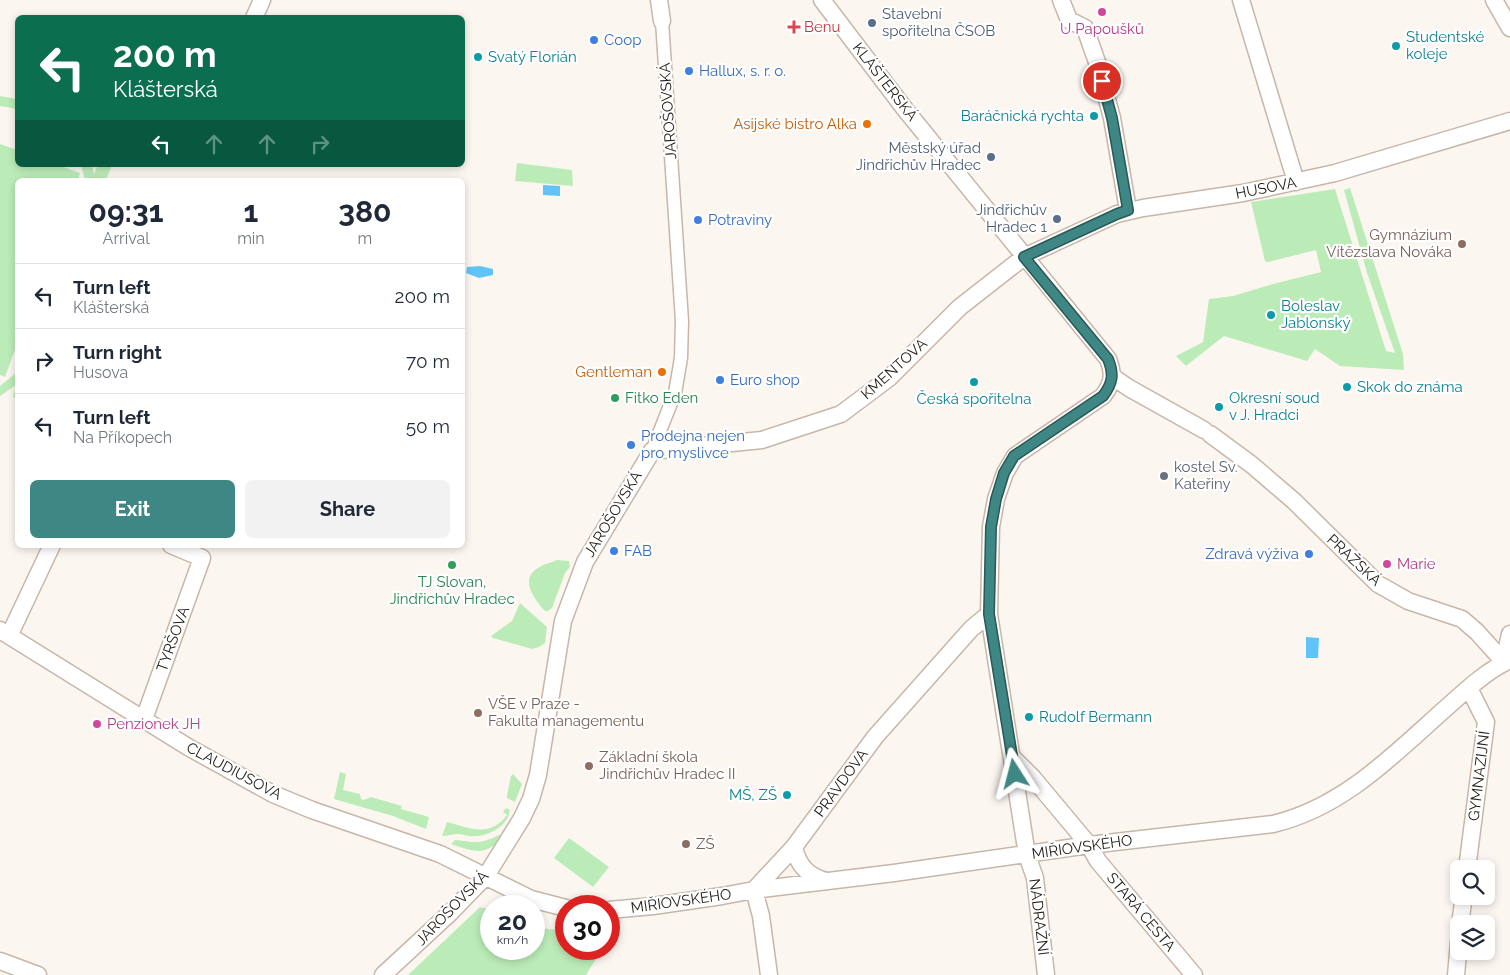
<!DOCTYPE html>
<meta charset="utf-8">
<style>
:root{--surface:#fff;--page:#f2f2f3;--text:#1f2937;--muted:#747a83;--line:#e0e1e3;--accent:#3f8784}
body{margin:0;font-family:Raleway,sans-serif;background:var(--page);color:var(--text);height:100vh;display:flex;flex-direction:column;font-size:19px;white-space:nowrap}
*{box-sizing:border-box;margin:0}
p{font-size:16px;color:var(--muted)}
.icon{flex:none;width:28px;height:28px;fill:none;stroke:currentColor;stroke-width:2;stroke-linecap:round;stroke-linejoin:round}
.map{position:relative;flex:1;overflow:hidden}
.panel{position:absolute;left:15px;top:178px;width:450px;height:370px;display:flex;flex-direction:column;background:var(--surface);border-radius:8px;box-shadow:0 2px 8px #0003}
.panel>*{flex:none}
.guide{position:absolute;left:15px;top:15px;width:450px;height:152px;border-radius:8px;box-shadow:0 2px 8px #0003;background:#0b6e4f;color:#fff;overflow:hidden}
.fabs{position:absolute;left:1450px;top:860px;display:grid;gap:10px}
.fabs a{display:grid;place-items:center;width:45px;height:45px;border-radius:8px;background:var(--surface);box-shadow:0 2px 8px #0003;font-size:25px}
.speed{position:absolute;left:480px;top:895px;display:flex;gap:10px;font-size:25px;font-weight:700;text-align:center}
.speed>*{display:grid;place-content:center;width:65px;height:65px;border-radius:50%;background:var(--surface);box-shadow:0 2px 8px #0003;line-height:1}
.speed small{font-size:12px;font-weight:400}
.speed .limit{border:8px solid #d22;background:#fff;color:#111}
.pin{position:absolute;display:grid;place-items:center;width:42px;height:42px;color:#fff;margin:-21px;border:2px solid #fff;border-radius:50%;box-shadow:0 1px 5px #0007}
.me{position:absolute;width:55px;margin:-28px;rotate:351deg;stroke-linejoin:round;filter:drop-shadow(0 0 4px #0008)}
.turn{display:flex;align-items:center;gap:18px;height:105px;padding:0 15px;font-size:22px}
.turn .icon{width:65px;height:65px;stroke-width:2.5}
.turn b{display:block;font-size:35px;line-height:42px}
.lanes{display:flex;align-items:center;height:48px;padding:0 15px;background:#0003;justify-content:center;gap:25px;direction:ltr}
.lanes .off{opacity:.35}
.eta{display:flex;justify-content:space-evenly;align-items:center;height:85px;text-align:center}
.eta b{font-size:30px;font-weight:700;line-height:35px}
.primary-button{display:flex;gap:10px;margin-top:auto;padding:10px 15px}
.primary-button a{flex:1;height:58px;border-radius:8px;background:var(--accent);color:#fff;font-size:20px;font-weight:700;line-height:58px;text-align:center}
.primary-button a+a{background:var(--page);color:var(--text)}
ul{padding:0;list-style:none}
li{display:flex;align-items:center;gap:15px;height:65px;padding:0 15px;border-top:1px solid var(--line)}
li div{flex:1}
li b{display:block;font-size:19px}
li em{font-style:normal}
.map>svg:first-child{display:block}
.green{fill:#bbecb8}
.water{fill:#60c4f8}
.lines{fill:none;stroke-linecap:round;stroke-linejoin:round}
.pedestrian-casing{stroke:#c7b6a9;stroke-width:15}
.minor-casing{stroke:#c7b6a9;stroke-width:19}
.pedestrian{stroke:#fff;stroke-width:12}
.minor{stroke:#fff;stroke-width:16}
.route-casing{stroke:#295856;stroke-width:12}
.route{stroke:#3f8784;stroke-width:9}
.hotel-dot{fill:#d1479c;stroke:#fff;stroke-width:2}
.service-dot{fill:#5c6f8a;stroke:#fff;stroke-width:2}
.health-dot{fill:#e0444e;stroke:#fff;stroke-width:2}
.shop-dot{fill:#3f7fe0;stroke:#fff;stroke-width:2}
.culture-dot{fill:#0f9aa8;stroke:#fff;stroke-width:2}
.food-dot{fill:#e8710a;stroke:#fff;stroke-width:2}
.education-dot{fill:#8d6e63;stroke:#fff;stroke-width:2}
.leisure-dot{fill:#2e9e5b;stroke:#fff;stroke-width:2}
.worship-dot{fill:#6b7280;stroke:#fff;stroke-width:2}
.labels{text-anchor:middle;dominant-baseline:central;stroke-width:4.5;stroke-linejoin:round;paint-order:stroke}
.service-label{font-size:15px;fill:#4e5e75;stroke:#fff;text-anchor:end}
.health-label{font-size:15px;fill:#be3a42;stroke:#fff;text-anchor:start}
.hotel-label{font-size:15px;fill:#b23c85;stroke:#fff;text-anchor:start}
.culture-label{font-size:15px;fill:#0d838f;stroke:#fff;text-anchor:start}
.shop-label{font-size:15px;fill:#366cbe;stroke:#fff;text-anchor:start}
.street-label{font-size:15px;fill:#201b15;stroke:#fff}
.food-label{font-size:15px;fill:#c56008;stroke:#fff;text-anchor:end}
.education-label{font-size:15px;fill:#785e54;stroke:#fff;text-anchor:start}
.leisure-label{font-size:15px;fill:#27864d;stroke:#fff;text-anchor:start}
.worship-label{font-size:15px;fill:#5b616d;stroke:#fff;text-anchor:start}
</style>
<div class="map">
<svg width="1510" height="975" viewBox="0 0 1510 975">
<rect width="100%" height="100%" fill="#fcf6f0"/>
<path class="green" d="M0,96L17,99V109L0,106Z
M0,144L17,150L18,165H58L80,173L78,180H18L17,344L5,377L0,375Z
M517,163L572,170L573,186L515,181Z
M81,165H92L94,174L98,165H112L106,180H85Z
M1350,188L1403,354L1404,370L1340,366L1315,349L1307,361L1224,336L1186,366L1176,356L1203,342L1209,299L1233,296L1273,284L1321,272L1316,250L1268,262L1265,261L1251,202L1335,189L1386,351L1395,353L1367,273L1344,190Z
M17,372V398L13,397L16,385L0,396V386Z
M557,560L569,561L570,567L565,573L552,608L548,611H545C534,599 519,579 538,568C543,564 551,563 557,560Z
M520,603L547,627L545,643L539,647L532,649L493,638L491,636L512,621Z
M340,772L346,774L343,790L360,794L361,799L364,800L371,797L402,806L401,809L429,817L426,829L393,816L334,799Z
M513,774L522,784L515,802L507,798V795L511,776Z
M506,808L510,810C508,827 486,838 470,836C466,836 462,834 458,834C453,834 448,836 442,836L447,822C470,828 490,838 507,815L503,812Z
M499,835L503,836C487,857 473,852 451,844L455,840C476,842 479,845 499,835Z
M569,838L609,867L593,887L554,858Z
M480,907L491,910V949H534V924L547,929L566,930V949H602L586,975H408Z"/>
<path class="water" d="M543,185L560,186V196L543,195Z
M480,266L493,269V275L479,278L466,273L467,267Z
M1306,637L1319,638L1318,658H1306Z"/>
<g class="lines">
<g class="pedestrian-casing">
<path id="pedestrian" d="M652,451L675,393L681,358L682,321L662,21"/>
</g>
<g class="minor-casing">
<path id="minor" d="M659,0L662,21
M822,0L904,108L1108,359C1114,374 1113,383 1103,396L1015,456L1005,473L996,499L991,527L989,614L1027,855L1035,878L1046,975
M1061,0L1069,20L1085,28L1097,62L1112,118L1128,210
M1241,0L1296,182
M1494,0L1510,28
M254,18L262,0
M1113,377L1129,388L1204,430
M1210,434L1252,465L1294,501L1378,584L1408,601L1462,619L1477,632L1504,662
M0,630L188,747L273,794L312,810L440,854L531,899L566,908
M9,636L52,545
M1504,662L1510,634
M144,719L202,558L171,545
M1012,757L1033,778L1089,845L1098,861L1194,975
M794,847C798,866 808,876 826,881
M1467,869L1486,722L1469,688
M754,890L794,847L875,737L971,629L989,614
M754,890L761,916L769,975
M609,910L653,906L722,896L754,890L894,873L1089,845L1273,824C1344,807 1393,755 1446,708C1465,691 1486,671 1510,660
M1460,924L1464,896
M0,961L38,975
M383,975L450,913L486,876L522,818L531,799L538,775L563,621L585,562L652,451L762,440L841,414L889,378L960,307L1024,257L1117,214L1143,208L1243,193L1335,173L1510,121
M1456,975L1459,942"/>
</g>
<use href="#pedestrian" class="pedestrian"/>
<use href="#minor" class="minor"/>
</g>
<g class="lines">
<g class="route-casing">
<path id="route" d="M1015,774L989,614L991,527L996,499L1004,473L1014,456L1103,396C1113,383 1114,374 1108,359L1024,257L1117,214L1128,210L1112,118L1102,81"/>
</g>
<use href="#route" class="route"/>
</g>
<g class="hotel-dot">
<circle cx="1102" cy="12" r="5"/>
<circle cx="1387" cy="564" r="5"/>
<circle cx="97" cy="724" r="5"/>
</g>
<g class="service-dot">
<circle cx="872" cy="23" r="5"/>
<circle cx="991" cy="157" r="5"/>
<circle cx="1057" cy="219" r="5"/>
</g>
<path class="health-dot" d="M791.5 19.5h5v5h5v5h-5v5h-5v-5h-5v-5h5z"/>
<g class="shop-dot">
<circle cx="594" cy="40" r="5"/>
<circle cx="689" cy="71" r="5"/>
<circle cx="698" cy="220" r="5"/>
<circle cx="720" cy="380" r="5"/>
<circle cx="631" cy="445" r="5"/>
<circle cx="614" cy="551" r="5"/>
<circle cx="1309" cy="554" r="5"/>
</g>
<g class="culture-dot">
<circle cx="1396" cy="46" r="5"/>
<circle cx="478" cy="57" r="5"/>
<circle cx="1094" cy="116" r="5"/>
<circle cx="1271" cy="315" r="5"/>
<circle cx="974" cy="382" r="5"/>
<circle cx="1347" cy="387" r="5"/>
<circle cx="1219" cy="407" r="5"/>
<circle cx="1029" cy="717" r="5"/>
<circle cx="787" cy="795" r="5"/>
</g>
<g class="food-dot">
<circle cx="867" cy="124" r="5"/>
<circle cx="662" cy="372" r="5"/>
</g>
<g class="education-dot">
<circle cx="1462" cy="244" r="5"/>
<circle cx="478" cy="713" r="5"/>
<circle cx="589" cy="766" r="5"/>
<circle cx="686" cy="844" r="5"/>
</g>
<g class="leisure-dot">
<circle cx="615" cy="398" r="5"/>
<circle cx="452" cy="565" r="5"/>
</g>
<circle class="worship-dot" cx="1164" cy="476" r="5"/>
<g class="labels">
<g class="service-label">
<text x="882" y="14" text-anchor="start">Stavební<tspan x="882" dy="17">spořitelna ČSOB</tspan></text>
<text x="981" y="148">Městský úřad<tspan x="981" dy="17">Jindřichův Hradec</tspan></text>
<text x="1047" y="210">Jindřichův<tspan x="1047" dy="17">Hradec 1</tspan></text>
</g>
<g class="health-label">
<text x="804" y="27">Benu</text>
</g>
<g class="hotel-label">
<text x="1102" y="29" text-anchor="middle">U Papoušků</text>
<text x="1397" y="564">Marie</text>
<text x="107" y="724">Penzionek JH</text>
</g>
<g class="culture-label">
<text x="1406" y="37">Studentské<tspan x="1406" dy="17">koleje</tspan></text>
<text x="488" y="57">Svatý Florián</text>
<text x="1084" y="116" text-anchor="end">Baráčnická rychta</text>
<text x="1281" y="306">Boleslav<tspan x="1281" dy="17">Jablonský</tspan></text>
<text x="1357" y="387">Skok do známa</text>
<text x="1229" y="398">Okresní soud<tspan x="1229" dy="17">v J. Hradci</tspan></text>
<text x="974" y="399" text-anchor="middle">Česká spořitelna</text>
<text x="1039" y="717">Rudolf Bermann</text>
<text x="777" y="795" text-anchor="end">MŠ, ZŠ</text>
</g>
<g class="shop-label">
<text x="604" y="40">Coop</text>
<text x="699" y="71">Hallux, s. r. o.</text>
<text x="708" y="220">Potraviny</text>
<text x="730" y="380">Euro shop</text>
<text x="641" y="436">Prodejna nejen<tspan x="641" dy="17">pro myslivce</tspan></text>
<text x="624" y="551">FAB</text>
<text x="1299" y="554" text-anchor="end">Zdravá výživa</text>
</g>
<g class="street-label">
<text transform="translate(885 82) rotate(52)">KLÁŠTERSKÁ</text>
<text transform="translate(668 111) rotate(-94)">JAROŠOVSKÁ</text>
<text transform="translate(1266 188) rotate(-11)">HUSOVA</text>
<text transform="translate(894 369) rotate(-42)">KMENTOVA</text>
<text transform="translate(613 514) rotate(-59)">JAROŠOVSKÁ</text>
<text transform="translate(1354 560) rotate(43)">PRAŽSKÁ</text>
<text transform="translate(173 639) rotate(-70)">TYRŠOVA</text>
<text transform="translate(234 771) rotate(28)">CLAUDIUSOVA</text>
<text transform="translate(1479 776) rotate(-83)">GYMNAZIJNÍ</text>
<text transform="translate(841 783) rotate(-54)">PRAVDOVA</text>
<text transform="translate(1082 847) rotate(-8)">MIŘIOVSKÉHO</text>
<text transform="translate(681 901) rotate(-8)">MIŘIOVSKÉHO</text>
<text transform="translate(452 908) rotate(-46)">JAROŠOVSKÁ</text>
<text transform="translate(1141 912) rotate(50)">STARÁ CESTA</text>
<text transform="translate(1039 917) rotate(83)">NÁDRAŽNÍ</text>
</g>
<g class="food-label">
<text x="857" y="124">Asijské bistro Alka</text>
<text x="652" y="372">Gentleman</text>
</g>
<g class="education-label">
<text x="1452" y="235" text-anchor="end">Gymnázium<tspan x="1452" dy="17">Vítězslava Nováka</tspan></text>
<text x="488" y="704">VŠE v Praze -<tspan x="488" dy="17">Fakulta managementu</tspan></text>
<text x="599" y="757">Základní škola<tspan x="599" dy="17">Jindřichův Hradec II</tspan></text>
<text x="696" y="844">ZŠ</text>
</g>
<g class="leisure-label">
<text x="625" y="398">Fitko Eden</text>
<text x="452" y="582" text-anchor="middle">TJ Slovan,<tspan x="452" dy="17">Jindřichův Hradec</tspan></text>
</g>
<g class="worship-label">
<text x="1174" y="467">kostel Sv.<tspan x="1174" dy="17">Kateřiny</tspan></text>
</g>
</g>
</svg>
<div class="fabs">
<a><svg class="icon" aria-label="search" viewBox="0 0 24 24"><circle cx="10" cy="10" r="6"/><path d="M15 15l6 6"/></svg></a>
<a><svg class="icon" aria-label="layers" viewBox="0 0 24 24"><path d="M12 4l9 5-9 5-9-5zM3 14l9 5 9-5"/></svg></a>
</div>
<div class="speed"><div>20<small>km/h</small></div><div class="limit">30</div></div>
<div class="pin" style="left:1102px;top:81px;background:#d93025"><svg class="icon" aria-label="arrive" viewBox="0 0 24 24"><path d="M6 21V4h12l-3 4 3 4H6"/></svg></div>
<svg class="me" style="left:1015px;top:774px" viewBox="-20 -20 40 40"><path d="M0-17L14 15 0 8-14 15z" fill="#3f8784" stroke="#fff" stroke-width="4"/></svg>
<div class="guide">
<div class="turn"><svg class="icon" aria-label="left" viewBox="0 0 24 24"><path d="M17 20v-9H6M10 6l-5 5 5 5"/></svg><div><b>200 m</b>Klášterská</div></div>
<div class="lanes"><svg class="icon" aria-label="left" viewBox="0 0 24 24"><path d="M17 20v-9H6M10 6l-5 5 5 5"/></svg><svg class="icon off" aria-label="ahead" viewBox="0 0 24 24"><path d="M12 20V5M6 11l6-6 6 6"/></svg><svg class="icon off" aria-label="ahead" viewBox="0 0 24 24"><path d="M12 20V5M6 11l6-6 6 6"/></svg><svg class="icon off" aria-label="right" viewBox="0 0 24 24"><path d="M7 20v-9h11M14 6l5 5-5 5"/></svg></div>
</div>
<section class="panel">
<div class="eta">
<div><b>09:31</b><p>Arrival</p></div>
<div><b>1</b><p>min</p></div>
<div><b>380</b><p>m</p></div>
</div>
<ul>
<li><svg class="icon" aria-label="left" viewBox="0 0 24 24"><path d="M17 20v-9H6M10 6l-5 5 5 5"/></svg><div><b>Turn left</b><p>Klášterská</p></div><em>200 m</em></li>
<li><svg class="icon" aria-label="right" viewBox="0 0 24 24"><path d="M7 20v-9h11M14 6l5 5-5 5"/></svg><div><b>Turn right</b><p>Husova</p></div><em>70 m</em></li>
<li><svg class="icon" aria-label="left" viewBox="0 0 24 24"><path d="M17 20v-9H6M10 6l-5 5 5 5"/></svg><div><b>Turn left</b><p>Na Příkopech</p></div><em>50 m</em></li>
</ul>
<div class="primary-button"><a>Exit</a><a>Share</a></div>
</section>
</div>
